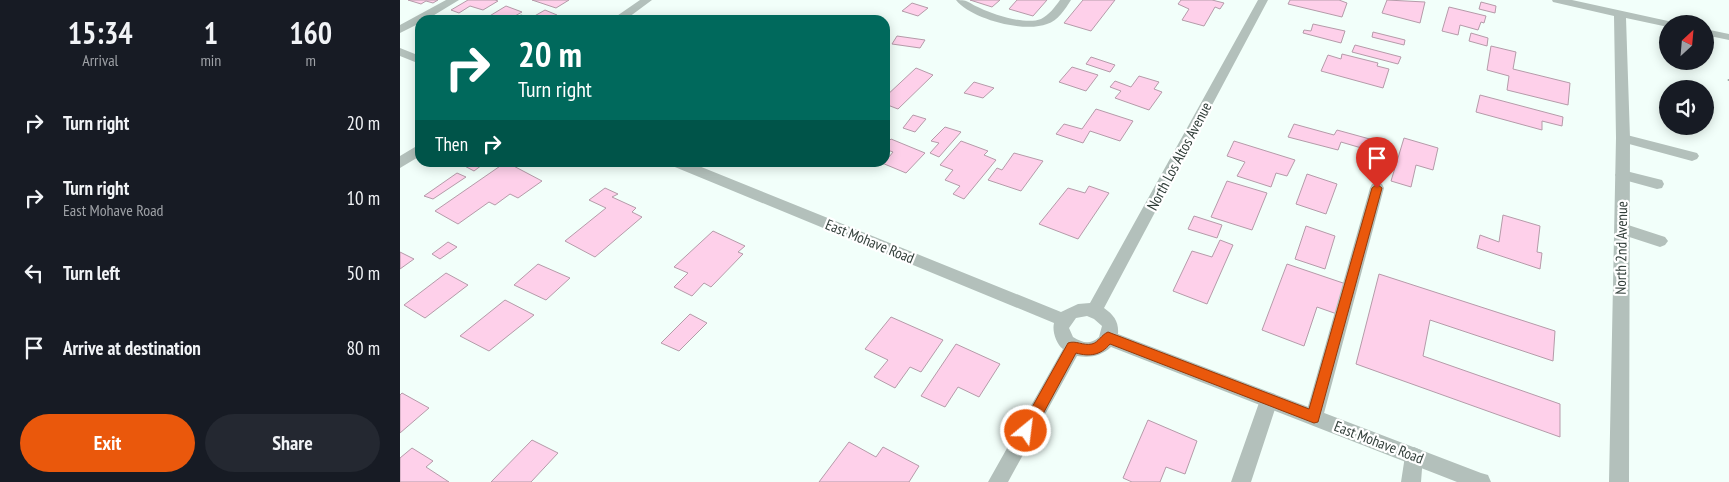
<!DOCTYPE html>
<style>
:root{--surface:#171b24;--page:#242831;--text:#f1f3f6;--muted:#9ea1a6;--accent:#ea580c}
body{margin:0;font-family:"PT Sans Narrow",sans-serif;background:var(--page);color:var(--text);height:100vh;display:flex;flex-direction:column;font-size:19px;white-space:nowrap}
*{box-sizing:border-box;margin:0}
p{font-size:16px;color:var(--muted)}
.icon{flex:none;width:28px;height:28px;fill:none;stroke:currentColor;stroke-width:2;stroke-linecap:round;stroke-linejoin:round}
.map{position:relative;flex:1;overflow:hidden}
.sheet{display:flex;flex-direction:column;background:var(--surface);width:400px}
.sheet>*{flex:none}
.guide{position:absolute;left:15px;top:15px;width:475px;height:152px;border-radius:15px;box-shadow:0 2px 12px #0003;background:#00695c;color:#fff;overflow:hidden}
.needle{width:32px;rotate:26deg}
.fabs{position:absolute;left:1259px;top:15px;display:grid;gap:10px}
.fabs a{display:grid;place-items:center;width:55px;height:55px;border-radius:50%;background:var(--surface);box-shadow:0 2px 12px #0003;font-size:25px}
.pin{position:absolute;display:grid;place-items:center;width:42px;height:42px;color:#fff;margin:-51px -21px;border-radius:50% 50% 50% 0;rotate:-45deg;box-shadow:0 0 5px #0007}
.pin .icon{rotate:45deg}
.me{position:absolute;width:55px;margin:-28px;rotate:29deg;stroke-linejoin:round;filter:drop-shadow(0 0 4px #0008)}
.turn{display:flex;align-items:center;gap:18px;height:105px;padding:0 20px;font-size:22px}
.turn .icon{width:65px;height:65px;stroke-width:2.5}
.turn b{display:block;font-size:35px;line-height:42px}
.then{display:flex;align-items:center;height:48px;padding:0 20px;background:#0003;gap:10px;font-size:19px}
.eta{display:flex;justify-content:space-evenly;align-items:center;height:85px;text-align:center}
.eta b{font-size:30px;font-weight:600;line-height:35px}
.primary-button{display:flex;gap:10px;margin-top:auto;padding:10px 20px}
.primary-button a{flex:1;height:58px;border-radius:30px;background:var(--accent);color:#fff;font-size:20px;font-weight:600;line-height:58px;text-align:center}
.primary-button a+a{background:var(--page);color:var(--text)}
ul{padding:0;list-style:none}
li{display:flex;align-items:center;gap:15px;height:75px;padding:0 20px}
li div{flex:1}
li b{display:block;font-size:19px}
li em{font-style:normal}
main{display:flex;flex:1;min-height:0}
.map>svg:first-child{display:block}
.building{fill:#fed0ea;stroke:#b59ba9}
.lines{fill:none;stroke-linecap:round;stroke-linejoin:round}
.path{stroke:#a1aea9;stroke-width:2.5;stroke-dasharray:4.5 2;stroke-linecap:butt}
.lane{fill:#b3c0bb;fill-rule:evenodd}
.street{fill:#b3c0bb;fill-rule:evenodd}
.route{fill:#ea580c;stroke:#983908}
.labels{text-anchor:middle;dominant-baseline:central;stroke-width:4.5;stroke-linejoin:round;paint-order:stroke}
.street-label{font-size:15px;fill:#313e39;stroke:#fff}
</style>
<main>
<section class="sheet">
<div class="eta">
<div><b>15:34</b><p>Arrival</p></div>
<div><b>1</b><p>min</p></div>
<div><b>160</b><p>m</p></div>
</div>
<ul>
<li><svg class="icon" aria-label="right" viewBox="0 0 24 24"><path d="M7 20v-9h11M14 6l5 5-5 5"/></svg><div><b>Turn right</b></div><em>20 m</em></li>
<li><svg class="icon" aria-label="right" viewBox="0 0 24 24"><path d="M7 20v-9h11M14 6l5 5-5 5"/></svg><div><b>Turn right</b><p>East Mohave Road</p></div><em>10 m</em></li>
<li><svg class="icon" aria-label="left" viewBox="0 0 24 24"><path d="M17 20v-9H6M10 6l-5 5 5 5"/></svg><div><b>Turn left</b></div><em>50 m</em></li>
<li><svg class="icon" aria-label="arrive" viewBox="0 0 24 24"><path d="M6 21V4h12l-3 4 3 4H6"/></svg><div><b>Arrive at destination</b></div><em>80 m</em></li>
</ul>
<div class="primary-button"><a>Exit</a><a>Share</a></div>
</section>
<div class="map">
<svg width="1329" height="482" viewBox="0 0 1329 482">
<rect width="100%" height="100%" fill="#f2fffa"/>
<path class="building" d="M8,0H38L33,3L26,1L21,4Z
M68,0H95L98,1L83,10L70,6L59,13L51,10Z
M132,0H169L156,8Z
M570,0H600L592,7Z
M617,0H647L633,16L609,9Z
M683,0H715L691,31L664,23Z
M781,0H812L824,3L820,9L815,7L804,26L782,20L789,9L778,4Z
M890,0H939L947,3L942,17L888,4Z
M987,0L1025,2L1020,23L982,13Z
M1081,2L1096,6L1095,13L1079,9Z
M512,3L528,8L518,16L502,11Z
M106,6L122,12L108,20H83Z
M1049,7L1086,16L1084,23L1081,22L1078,30L1060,25L1058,35L1042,31Z
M145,10L157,15L148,20H113L121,15L131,18Z
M913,24L945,31L941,43L903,33L904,30L911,31Z
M973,32L1005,40L1004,45L972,37Z
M1071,33L1088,38L1087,46L1069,41Z
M497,36L525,40L520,48L492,44Z
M955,45L1001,57L998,64L952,52Z
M1091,46L1116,52L1113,69L1170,83L1168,105L1107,90L1109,76L1087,70Z
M942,54L978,63L977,66L989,69L983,88L921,71L928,55L941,59Z
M691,57L715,65L710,72L686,64Z
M672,67L698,75L686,91L659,82Z
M516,68L533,75L498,109L485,104V97Z
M739,76L759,82L754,89L762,92L749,110L715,98L721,91L710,87L715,81L731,87Z
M574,82L594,88L583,98L564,93Z
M1080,95L1163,117L1162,126L1142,121V130L1076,112Z
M696,109L733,121L720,141L690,131L683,143L656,134L664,124L682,129Z
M513,115L526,119L515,132L503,128Z
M894,124L934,135L937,130L977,141L975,152L941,142L938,150L888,137Z
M545,127L561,132L539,157L530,153L539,143L531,141Z
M1004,138L1038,148L1033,170L1016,165L1011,187L991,181Z
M491,139L525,153L506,173L482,163L485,162L493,152L485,149V145Z
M561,141L588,151L584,155L596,160L564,199L553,194L560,186L545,180L553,170L540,165Z
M834,141L895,160L887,176L876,173L871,187L837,176L845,162L827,156Z
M614,153L643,161L621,191L588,180L597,168L602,170Z
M57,162H86L74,171Z
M106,162L142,181L118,198L110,194L95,205L89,202L58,224L35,211Z
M57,173L66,177L33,199L24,196Z
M907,174L937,184L926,214L896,204Z
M827,181L867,193L852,230L811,217Z
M689,186L709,193L678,239L639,224L668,188L685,193Z
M205,188L218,194L212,197L236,208L232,212L242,217L195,257L165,241L206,208L189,200Z
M1103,215L1140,226L1137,252L1142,253L1140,269L1077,248L1080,235L1099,242Z
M794,216L822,225L817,238L788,229Z
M906,226L935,236L925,269L895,259Z
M313,231L345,246L338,252L343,254L311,287L304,283L292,296L274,287L288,273L274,267Z
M820,240L833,245L807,304L773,291L792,251L812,257Z
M48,242L57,247L40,259L32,254Z
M0,252L14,259L0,269Z
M138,264L170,278L146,300L114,285Z
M887,264L946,284L937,314L917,307L904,346L862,330Z
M46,273L68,285L25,318L4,305Z
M979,274L1155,331L1153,361L1030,320L1023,356L1160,404V437L956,364Z
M105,300L134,315L89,351L60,336Z
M290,314L307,323L279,351L261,343Z
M491,317L543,340L521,372L510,367L495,388L474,377L488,360L465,349Z
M556,344L600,364L579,397L558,387L545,407L521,396Z
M2,393L29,408L0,433V395Z
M748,420L797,441L785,474L766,467L760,482H732L723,478Z
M132,440L158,453L131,482H91Z
M449,442L476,457L483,447L519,466L509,482H419Z
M12,448L33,461L26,467L49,482H0V458Z"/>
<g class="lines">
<path class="path" d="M1329,79V81"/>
<path class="lane" d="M46,0H59L26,20H20V23L0,33V25Z
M556,0C570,0 568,3 580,8C594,15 626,25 641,19C649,15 655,7 660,0H671C665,9 658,21 647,24C624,33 571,19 556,0Z
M1223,134L1297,153L1299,156L1297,159L1292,161L1218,141L1216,138L1218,135Z
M1222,170L1262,180L1264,184L1262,188L1257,189L1217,178L1215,175L1217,172Z
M977,183L982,184L984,188L923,417L920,423L914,425L908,423L905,417L970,188L972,184Z
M1222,223L1265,237L1268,241L1265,245L1260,247L1217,233L1215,229L1217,225Z
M869,392L875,394L878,400L851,482H831L860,400L863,394Z
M1014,447L1021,450L1023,456L1021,482H1001L1005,456L1007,450Z"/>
<path class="street" d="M240,0H252L225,20H211Z
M858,0H868L704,308C714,315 719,322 718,334L1081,473L1088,475L1091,482H1057L711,347C701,356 691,358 677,356L608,482H588L663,349C656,344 652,331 654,323L270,165L268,162H289L661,312L678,304L690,303ZM687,316L694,319L702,326L699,337C690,345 683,343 673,337L669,328L676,318Z
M1152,0H1172L1268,21L1273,24H1268V27L1226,18L1230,138L1229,482H1209L1216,138L1214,16L1153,2Z
M1305,29L1329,34V40L1305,35Z
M0,48L20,56V64L0,56Z
M20,144V156L0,168V156Z"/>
</g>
<path class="route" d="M977,184L982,188L918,422L914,423L710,344C701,355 690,357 676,353L631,436L626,438L621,436L619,431L621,427L668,343C676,340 683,346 692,344C699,342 701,335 708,332L909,409L972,188Z"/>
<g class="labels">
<g class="street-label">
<text transform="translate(779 156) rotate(-62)">North Los Altos Avenue</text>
<text transform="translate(470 241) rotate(22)">East Mohave Road</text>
<text transform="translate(1221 248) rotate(-89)">North 2nd Avenue</text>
<text transform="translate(979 442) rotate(21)">East Mohave Road</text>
</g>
</g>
</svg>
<div class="fabs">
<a><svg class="needle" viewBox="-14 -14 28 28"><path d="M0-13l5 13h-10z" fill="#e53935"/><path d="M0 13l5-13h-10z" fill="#9ea1a6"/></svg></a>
<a><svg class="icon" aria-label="sound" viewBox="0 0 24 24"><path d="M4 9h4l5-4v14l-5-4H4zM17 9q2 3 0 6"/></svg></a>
</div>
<div class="pin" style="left:977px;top:188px;background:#d93025"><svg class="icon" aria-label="arrive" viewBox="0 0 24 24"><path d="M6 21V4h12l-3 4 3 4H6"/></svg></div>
<svg class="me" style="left:626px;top:431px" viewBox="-20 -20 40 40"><circle r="17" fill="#ea580c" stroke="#fff" stroke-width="3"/><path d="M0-11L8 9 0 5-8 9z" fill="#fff"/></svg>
<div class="guide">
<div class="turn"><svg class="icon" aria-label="right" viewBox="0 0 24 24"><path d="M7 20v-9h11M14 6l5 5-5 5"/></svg><div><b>20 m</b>Turn right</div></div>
<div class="then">Then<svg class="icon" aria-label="right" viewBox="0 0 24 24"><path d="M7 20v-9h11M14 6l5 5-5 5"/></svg></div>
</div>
</div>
</main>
